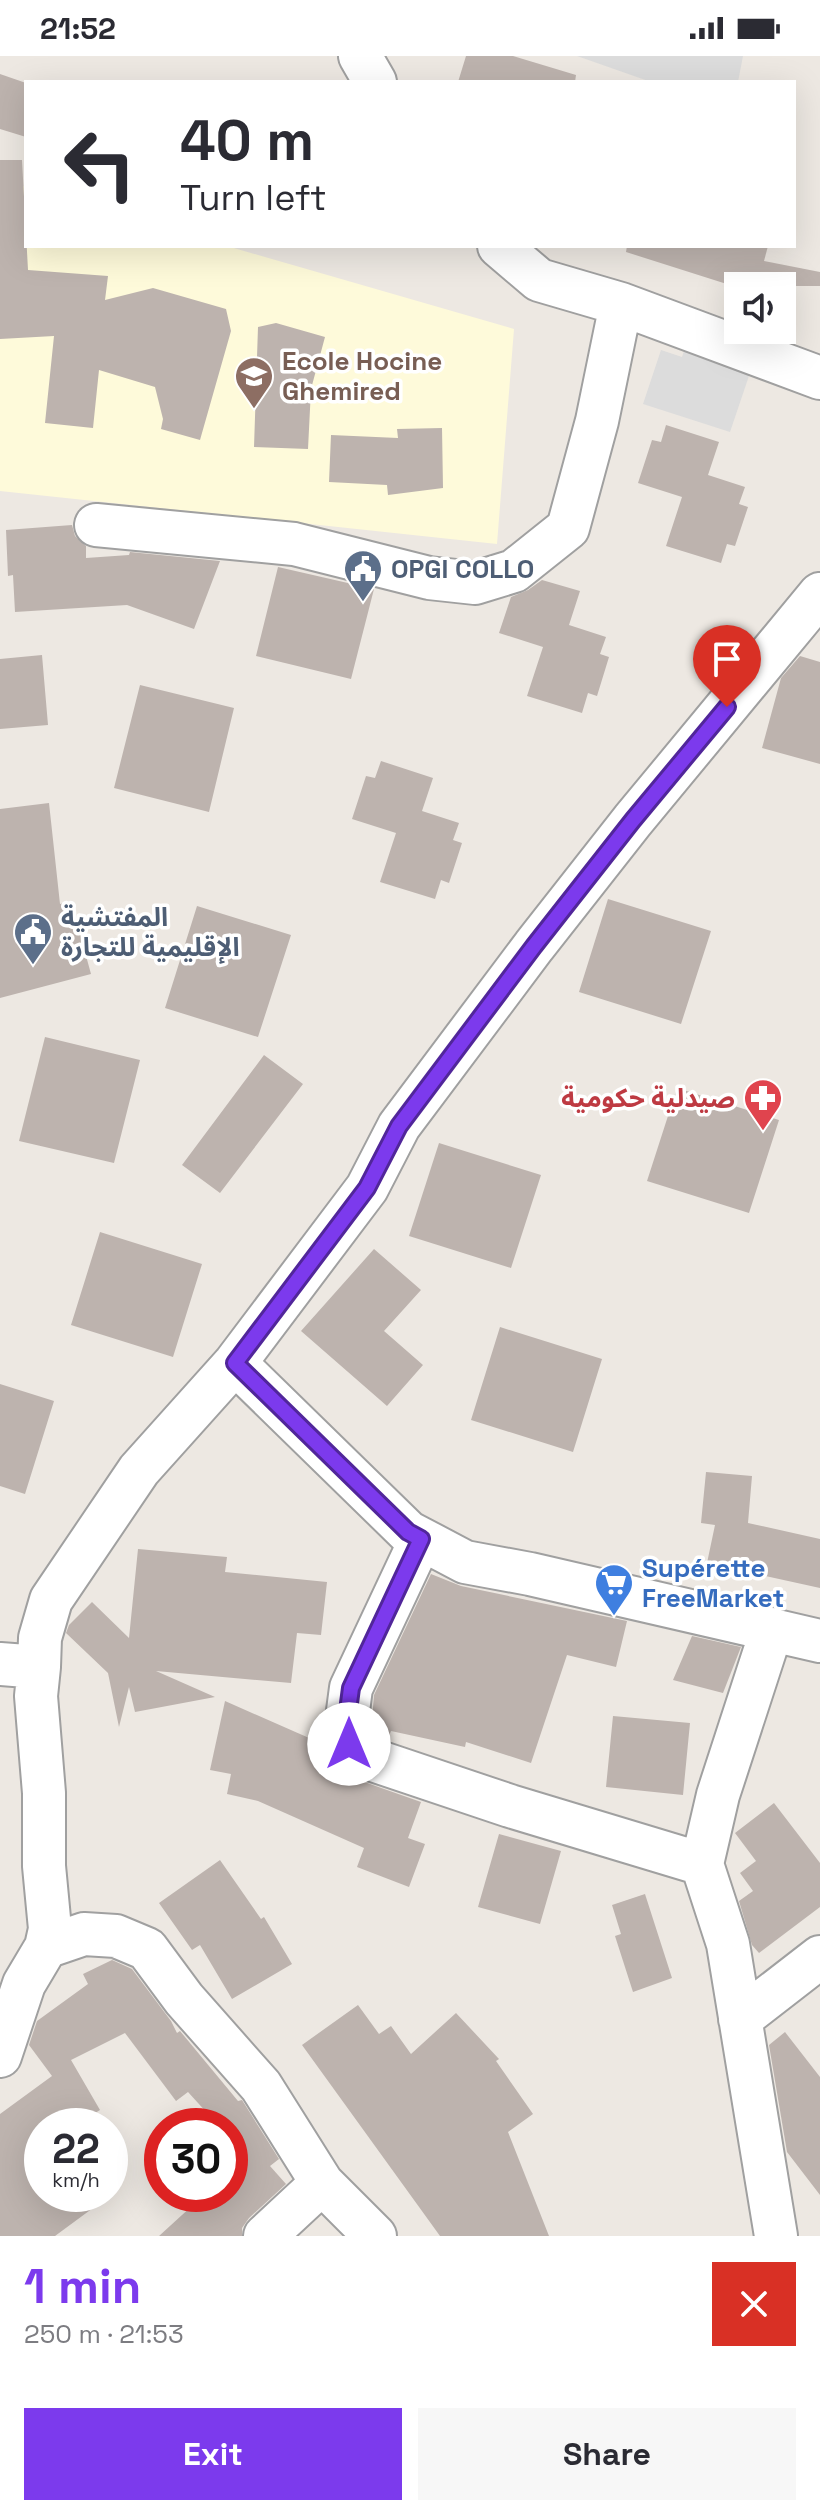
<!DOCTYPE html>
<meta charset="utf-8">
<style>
:root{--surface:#fff;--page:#f7f7f7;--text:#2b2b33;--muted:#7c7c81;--accent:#7c3aed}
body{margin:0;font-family:"Space Grotesk","Noto Sans Arabic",sans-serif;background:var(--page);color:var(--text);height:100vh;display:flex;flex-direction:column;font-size:30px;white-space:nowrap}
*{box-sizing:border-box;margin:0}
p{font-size:26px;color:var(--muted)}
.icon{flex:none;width:44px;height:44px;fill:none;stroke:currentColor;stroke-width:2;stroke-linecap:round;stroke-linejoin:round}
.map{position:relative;height:2180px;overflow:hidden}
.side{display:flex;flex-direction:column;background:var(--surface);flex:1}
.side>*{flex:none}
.top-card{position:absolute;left:24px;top:24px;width:772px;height:168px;border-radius:0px;box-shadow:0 8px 32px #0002;background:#fff;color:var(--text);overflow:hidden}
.buttons{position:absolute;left:724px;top:216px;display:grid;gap:16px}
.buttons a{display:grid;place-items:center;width:72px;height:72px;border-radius:0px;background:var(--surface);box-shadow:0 8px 32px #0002;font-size:40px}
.speed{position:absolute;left:24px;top:2052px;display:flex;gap:16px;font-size:40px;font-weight:700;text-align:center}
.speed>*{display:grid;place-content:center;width:104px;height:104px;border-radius:50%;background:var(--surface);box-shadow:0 8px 32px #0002;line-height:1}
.speed small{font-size:20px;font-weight:400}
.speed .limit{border:12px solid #d22;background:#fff;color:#111}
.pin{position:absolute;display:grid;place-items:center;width:68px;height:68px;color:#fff;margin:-82px -34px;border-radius:50% 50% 50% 0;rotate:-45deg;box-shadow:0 0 8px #0007}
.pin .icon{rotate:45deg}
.me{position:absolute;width:88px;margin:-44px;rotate:0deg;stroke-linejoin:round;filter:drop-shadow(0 0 6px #0008)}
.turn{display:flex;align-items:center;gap:28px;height:168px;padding:0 24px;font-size:36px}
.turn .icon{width:104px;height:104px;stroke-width:2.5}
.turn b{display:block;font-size:56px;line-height:68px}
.round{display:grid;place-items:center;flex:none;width:84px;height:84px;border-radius:0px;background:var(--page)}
.overview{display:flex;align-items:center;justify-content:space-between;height:136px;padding:0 24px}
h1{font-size:48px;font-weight:700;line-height:60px;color:var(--accent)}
.button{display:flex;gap:16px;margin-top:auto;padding:16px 24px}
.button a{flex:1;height:92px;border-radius:0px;background:var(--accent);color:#fff;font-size:32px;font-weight:700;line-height:92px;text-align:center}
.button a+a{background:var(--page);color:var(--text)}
.status{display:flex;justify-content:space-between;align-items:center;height:56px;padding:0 40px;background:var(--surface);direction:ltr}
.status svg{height:22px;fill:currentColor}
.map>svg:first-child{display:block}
.education{fill:#fefada}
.parking{fill:#dcdcdc}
.building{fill:#bdb3ae}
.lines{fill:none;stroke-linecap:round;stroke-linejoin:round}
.minor-casing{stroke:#a0a0a0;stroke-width:46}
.minor{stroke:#fff;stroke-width:42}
.route-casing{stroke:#51269a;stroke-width:20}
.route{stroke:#7c3aed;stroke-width:14}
.labels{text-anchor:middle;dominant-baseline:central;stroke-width:7;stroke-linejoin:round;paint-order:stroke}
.education-label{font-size:26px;font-weight:bold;fill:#785e54;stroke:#fff;text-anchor:start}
.service-label{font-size:26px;font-weight:bold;fill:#4e5e75;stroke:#fff;text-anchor:start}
.health-label{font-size:26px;font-weight:bold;fill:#be3a42;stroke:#fff;text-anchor:end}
.shop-label{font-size:26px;font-weight:bold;fill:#366cbe;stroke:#fff;text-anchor:start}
</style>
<div class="status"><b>21:52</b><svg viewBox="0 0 49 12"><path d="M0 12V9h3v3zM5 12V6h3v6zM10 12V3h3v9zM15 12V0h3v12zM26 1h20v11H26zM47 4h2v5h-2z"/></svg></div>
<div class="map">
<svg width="820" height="2180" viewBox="0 0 820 2180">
<rect width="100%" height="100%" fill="#ede8e2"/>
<path class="education" d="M0,124L26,131V190H227L514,273L497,488L0,435Z"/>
<path class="parking" d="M577,0H743L738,26H651Z
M687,286L753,308L730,376L643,348L661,294L682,301Z"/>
<path class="building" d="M466,0H513L576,19L575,26H458Z
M0,18L26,27V81L0,73Z
M0,104H22L28,214L108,220L105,244L153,232L226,253L231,275L200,384L161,373L163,363L155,331L99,314L93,372L45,367L54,280L0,283Z
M627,190H768L764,205L820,216V230H733L626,196Z
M276,267L325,281L311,333L308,393L254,391L258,271Z
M666,369L719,386L708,419L745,431L739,448L748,451L735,490L727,488L721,507L666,490L682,441L638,427L652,384L661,386Z
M442,372L443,432L388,439L387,429L329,426L331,379L398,382L397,373Z
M72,469L75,480L86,490V502L129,499L130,496L220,505L194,573L127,549L15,556L13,519L8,520L6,474Z
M278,511L374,533L351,623L256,600Z
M542,524L580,535L569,569L606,581L600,598L609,601L597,640L588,637L582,657L527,640L543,591L499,577L511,541L528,534Z
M42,599L48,669L0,673V603Z
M800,600L820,606V708L762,692L781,622Z
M140,629L234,652L209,756L114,732Z
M381,705L433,722L422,755L459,767L453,784L462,787L449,827L441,824L435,843L380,826L396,777L352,763L366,720L375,722Z
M49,747L60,848L71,845L91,918L0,942V753Z
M608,843L711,875L681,968L579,936Z
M197,850L291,879L258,981L165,952Z
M45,981L140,1004L114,1107L19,1085Z
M264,999L303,1028L220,1137L182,1109Z
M677,1032L779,1064L749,1157L647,1125Z
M439,1087L541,1119L511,1212L409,1180Z
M100,1176L202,1208L173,1301L71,1269Z
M374,1193L421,1234L384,1275L423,1309L387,1350L301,1275Z
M500,1271L602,1303L573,1396L471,1364Z
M0,1328L54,1345L25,1438L0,1430Z
M706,1416L752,1420L748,1467L820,1483V1532L707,1507L715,1469L701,1467Z
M138,1493L227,1501L225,1516L327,1526L321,1579L297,1577L291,1627L156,1615L215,1641L135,1656L129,1631L119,1671L108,1617L66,1577L69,1569L92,1546L129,1582Z
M431,1518L461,1530L627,1565L616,1611L567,1599L531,1707L466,1686L465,1691L391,1675L387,1684L371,1676L374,1639Z
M692,1580L741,1591L723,1637L673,1624Z
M225,1645L325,1689L332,1705L353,1722L421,1746L408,1782L425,1788L409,1831L357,1811L364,1792L258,1745L227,1738L231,1718L210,1714Z
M613,1660L690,1667L683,1739L606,1731Z
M774,1747L820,1807V1851L759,1897L752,1889L739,1845L753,1835L740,1817L756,1805L735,1777Z
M499,1778L561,1795L540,1868L478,1851Z
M220,1804L261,1863L264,1861L292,1908L232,1943L200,1889L192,1894L159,1847Z
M645,1838L672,1922L633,1936L615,1880L621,1878L612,1849Z
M112,1904L132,1913L171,1965L177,1977L180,1975L238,2045L242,2044L279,2103L270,2110L286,2128L249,2162L242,2172V2180H159L205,2138H230V2070H219L188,2036L176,2045L125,1977L71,2004L100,2054L84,2064L74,2053L86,2070H42V2138H112L55,2180H0V2058L52,2020L29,1989L37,1965L88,1928L83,1918Z
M358,1949L379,1978L391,1970L411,1998L456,1957L499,2003L496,2005L533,2058L508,2076L549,2180H440L302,1989Z
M785,1976L820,2021V2139L787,2096L769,1989Z"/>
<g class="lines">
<g class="minor-casing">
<path id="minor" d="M360,0L375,26
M499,190L539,224L621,248L820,322
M96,469L294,488L429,522L475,527L514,515L568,472L597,365L621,248
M235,1307L408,1476L465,1506L530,1518L820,1585
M421,1483L351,1632L346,1670L349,1688L361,1700L510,1750L702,1808
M772,1573L718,1739L702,1808L728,1888L776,2180
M0,1608L39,1611L40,1582L51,1544L139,1414L235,1307L367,1132L399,1070L534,890L633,764L820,538
M46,1891L84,1878L116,1880L147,1893L184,1943L261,2030L322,2127L375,2180
M740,1963L820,1901
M0,2000L24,1928L46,1891L50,1873L44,1810V1737L36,1640L39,1611
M265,2180L322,2127"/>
</g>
<use href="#minor" class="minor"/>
</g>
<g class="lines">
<g class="route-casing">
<path id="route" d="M349,1688L346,1670L351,1632L421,1483L408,1476L235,1307L367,1132L399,1070L534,890L633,764L727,651"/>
</g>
<use href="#route" class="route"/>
</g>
<defs>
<g id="school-pin" transform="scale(2)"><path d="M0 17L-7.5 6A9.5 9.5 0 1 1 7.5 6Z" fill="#8d6e63" stroke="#fff"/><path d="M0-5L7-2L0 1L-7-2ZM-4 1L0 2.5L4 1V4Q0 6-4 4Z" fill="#fff"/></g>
<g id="civic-pin" transform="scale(2)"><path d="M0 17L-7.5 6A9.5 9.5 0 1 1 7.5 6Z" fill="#5c6f8a" stroke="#fff"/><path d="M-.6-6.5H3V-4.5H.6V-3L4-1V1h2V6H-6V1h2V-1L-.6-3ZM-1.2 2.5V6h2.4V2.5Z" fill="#fff"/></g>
<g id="pharmacy-pin" transform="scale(2)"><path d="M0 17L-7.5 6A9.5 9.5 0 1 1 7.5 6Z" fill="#e0444e" stroke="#fff"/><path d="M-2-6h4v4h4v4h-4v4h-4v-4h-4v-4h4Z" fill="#fff"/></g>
<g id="supermarket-pin" transform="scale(2)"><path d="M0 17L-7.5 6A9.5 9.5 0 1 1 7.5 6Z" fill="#3f7fe0" stroke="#fff"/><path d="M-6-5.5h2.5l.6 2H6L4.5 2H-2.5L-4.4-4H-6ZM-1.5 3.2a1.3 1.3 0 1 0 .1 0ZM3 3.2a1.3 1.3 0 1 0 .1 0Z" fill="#fff"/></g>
</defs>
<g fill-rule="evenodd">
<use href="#school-pin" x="254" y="320"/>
<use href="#civic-pin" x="363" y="513"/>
<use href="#civic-pin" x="33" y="876"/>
<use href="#pharmacy-pin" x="763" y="1042"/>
<use href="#supermarket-pin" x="614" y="1527"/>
</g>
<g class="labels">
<g class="education-label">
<text x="282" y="305">Ecole Hocine<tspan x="282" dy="30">Ghemired</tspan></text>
</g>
<g class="service-label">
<text x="391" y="513">OPGI COLLO</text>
<text x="61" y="861">المفتشية<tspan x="61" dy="30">الإقليمية للتجارة</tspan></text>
</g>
<g class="health-label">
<text x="735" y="1042">صيدلية حكومية</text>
</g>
<g class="shop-label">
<text x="642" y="1512">Supérette<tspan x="642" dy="30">FreeMarket</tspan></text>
</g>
</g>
</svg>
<div class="buttons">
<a><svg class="icon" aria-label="sound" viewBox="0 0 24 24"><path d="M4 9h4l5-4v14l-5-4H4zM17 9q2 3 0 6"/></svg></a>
</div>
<div class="speed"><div>22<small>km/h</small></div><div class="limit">30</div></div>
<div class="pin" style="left:727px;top:651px;background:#d93025"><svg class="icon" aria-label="arrive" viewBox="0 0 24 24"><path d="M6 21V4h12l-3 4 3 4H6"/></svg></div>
<svg class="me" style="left:349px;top:1688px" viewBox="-20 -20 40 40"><circle r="19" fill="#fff"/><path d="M0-13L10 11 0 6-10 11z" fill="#7c3aed"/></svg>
<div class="top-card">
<div class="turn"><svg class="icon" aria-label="left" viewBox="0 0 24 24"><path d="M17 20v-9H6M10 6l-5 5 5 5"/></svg><div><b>40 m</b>Turn left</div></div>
</div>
</div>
<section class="side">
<div class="overview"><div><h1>1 min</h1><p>250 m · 21:53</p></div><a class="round" style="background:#d93025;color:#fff"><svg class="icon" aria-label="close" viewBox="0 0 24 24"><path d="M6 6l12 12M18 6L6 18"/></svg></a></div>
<div class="button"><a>Exit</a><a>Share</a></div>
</section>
